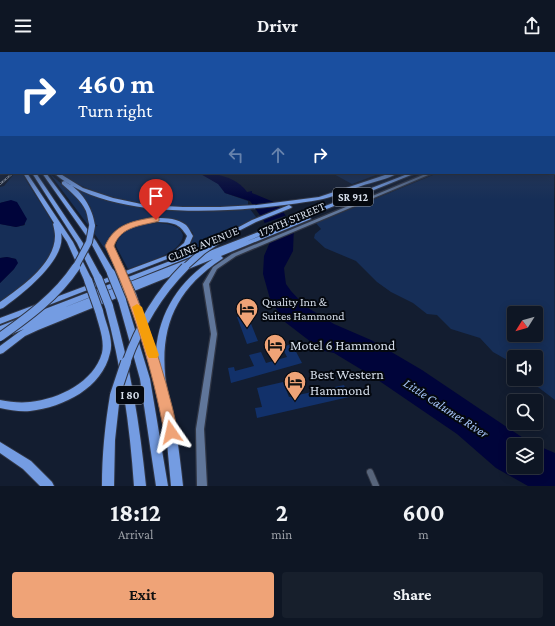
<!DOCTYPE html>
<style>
:root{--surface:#0e1624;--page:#171f2c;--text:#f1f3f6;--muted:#9b9fa6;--line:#2e3541;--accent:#efa377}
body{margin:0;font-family:"Crimson Pro",serif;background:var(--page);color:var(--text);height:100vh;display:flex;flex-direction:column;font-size:15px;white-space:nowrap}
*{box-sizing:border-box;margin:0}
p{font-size:13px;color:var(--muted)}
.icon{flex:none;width:22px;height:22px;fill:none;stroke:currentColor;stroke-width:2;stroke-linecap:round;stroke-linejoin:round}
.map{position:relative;height:434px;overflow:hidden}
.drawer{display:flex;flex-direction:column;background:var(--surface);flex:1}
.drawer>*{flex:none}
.hud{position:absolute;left:0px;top:0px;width:555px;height:122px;box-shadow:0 2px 10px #0003,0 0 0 1px var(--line);background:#1a4fa0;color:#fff;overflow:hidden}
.needle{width:26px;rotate:233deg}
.controls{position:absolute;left:507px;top:254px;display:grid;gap:8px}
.controls a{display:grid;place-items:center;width:36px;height:36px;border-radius:4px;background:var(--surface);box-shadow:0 2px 10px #0003,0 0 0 1px var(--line);font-size:20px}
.pin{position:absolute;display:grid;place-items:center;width:34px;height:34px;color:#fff;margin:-41px -17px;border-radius:50% 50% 50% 0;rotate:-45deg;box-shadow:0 0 4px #0007}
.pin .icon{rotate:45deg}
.me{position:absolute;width:44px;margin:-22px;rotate:349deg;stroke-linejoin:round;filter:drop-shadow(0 0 3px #0008)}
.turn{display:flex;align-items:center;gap:14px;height:84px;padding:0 12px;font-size:18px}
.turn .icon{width:52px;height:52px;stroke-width:2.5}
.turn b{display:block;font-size:28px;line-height:34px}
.lanes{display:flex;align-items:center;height:38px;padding:0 12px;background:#0003;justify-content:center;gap:20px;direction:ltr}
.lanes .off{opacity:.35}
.eta{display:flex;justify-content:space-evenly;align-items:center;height:68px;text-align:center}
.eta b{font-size:24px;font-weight:700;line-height:28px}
.cta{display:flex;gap:8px;margin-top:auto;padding:8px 12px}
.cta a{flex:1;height:46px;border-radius:4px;background:var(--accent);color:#111;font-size:16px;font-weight:700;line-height:46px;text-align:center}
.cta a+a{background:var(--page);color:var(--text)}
header{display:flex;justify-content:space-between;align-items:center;height:52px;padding:0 12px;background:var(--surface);font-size:18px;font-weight:700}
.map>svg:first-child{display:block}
.green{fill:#162e57;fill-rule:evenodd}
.water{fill:#00043a;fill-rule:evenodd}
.pier{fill:#131d30}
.building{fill:#12316a}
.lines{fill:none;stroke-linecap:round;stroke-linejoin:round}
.street-casing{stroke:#303645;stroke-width:8}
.secondary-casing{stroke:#303645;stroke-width:2.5}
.highway-casing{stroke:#303645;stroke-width:2}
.street{stroke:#58657b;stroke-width:6}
.secondary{fill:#60769a;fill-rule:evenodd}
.highway{fill:#749ce2;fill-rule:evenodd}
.rail-casing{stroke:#98a1af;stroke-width:2}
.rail{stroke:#04080f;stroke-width:1;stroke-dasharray:2;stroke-linecap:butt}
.highway-bridge-far2-casing{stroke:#303645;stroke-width:8;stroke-linecap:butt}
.highway-bridge-far1-casing{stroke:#303645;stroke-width:10;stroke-linecap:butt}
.highway-bridge-casing{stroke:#303645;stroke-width:12;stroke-linecap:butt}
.highway-bridge-far2{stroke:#749ce2;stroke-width:6}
.highway-bridge-far1{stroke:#749ce2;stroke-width:8}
.highway-bridge{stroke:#749ce2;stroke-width:10}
.route{fill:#efa377;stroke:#9b6a4d}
.slow{fill:#f59e0b}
.labels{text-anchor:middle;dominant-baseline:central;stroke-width:4;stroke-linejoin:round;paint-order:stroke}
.shield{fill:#04080f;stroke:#969da8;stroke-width:1}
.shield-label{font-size:11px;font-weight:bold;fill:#d5dde9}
.street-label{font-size:12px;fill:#d5dde9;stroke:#04080f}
.poi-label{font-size:12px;fill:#d5dde9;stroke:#04080f;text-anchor:start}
.water-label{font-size:13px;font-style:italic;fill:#a6c4f8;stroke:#04080f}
.near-poi-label{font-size:14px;fill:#d5dde9;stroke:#04080f;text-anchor:start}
</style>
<header><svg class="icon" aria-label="menu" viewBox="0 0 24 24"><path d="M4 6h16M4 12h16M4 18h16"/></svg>Drivr<svg class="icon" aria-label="share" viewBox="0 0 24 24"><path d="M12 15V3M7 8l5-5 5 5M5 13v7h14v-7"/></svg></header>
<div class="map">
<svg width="555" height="434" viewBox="0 0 555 434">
<rect width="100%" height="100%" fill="#131d30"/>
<path class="green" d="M554,119L555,348L530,329V327H536V305H514V316L510,314L509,309L493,300L480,286L451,277L437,263L427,262L413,251L391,240L377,230L356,209L325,196L314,186L315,182L321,177L316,171L438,121H554ZM514,261H536V283H514Z
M15,121H22C31,138 43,153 52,170C69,202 20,236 0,252V231L14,217L16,207L7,205L0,206V172L16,175L25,173C25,164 20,148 9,149C7,149 3,150 0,151V135L4,134Z
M58,121H199L219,132L225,141L248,149V155C183,156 115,158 58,121Z
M332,121H381L352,132Z
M50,122L78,146L86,156L90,173H88Z
M68,132C123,159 190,160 250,157L256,165L209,192L164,210C174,203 195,199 193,181L184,171L172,167L155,166L113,182L108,189L107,200L90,175L98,174L95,172L90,154Z
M160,171C168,172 180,173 183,183C182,202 143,211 128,217L116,194C119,175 144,171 160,171Z"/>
<path class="water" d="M199,121C216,121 237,125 247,140L252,139V141L276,151L294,174L293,199L284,216L285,225L286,232L291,239L305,254L334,272L371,288L422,318L529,390L555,401V434H528L496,416L457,382L372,324L334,301L324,299L311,290L285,270L270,247L263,222L264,204L270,190L264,169L250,149L225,141L218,132ZM514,393H536V415H514Z
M11,148L17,150L27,167L24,173L16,175L0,172V151Z
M7,205L16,207L18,211L14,217L0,231V206Z"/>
<path class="pier" d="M287,163L296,175L267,187L262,172Z"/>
<path class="building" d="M247,262L258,289L247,292L237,265Z
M292,292L302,311L231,331L228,316L234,315L235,319L254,314L249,303L261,300L266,311L287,305L282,295Z
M283,330L289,345L344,333L349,345L257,366L255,356L262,355L257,336Z"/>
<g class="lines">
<g class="street-casing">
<path id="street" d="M370,420L376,434"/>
</g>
<g class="secondary-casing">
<path id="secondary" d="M428,121H433L236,204L217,217L209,232L217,282L204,377L207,434H197L196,377L211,282L203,232L213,215L232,202Z"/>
</g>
<g class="highway-casing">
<path id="highway" d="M23,121H27L73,190L92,228L88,230L84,228L67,190L61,181C67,208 22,242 3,256L0,257V250C20,236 55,212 55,184C55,181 54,176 53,172L54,171Z
M32,121H36L83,191L102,226L101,228H98L94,226L77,191Z
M42,121H46L96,189L115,221L114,223H108L90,189Z
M54,121H59L83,136L113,146L146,153L183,155H220L257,153L319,145L391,121H398C389,127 372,130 361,134C349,138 331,146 318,148C247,160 112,173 54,121Z
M410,121H416L245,190L306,166H310L311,167L221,204L223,206L222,207C170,241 157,284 168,344C171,356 174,368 176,380C179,397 181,416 183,434H171L166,380L157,337V324H155L153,321L140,275L129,245L133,243L137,245L156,299C159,260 180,228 213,207L38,278L25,284L3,301L0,302V294L19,280L24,277L12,282L9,281L8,279L9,277L27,270L24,269L23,267L24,265L191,201L193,200L196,202L195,203L63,256Z
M64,129C81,137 93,156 95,174L94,175H90C88,170 88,165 86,159C81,148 71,140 62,132V130Z
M289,153L292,155L291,156L256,170L227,185L225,186L222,184L252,168Z
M149,166C161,166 176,165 186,173C189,176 191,181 193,184L189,193L175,204L0,272V266L171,202L184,191L187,184C183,178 180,174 174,172C158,166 113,173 113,195C113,202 119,208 122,214L121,215H117C113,210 108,203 107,196C106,193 108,190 109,187C117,173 134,170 149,166Z
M122,245L125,246L126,248L150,327L168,434H156L140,327L118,248L119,246Z
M109,251L112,252L113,254C130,313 140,373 146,434H134C130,373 121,313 105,254L106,252Z
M99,256L102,257L103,259C106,272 114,288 110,301C102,336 64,355 30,359C20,360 10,358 0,356V348C10,350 20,351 30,350C59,347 94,330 102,301C105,287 98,272 95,259L96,257Z
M18,267L21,268L22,270L21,272L0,280V274Z
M115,339L118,340L120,343L115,388L114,434H102C102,403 105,373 110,343L112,340Z
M0,390L31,409L52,430L54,434H40L23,417L0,401Z"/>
</g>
<use href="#street" class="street"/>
<use href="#secondary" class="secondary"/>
<use href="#highway" class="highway"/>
<g class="rail-casing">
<path id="rail" d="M0,132L13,121"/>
</g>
<use href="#rail" class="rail"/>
<g class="highway-bridge-far2-casing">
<path id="highway-bridge-far2" d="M119,214L120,216
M75,216L89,190L92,174
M184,216L203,199L225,184"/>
</g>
<g class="highway-bridge-far1-casing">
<path id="highway-bridge-far1" d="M119,215L133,245
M111,221L122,248
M98,226L109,254
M88,228L99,259
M0,285C28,265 57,244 76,215
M126,311C139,275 158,242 185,215"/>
</g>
<g class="highway-bridge-casing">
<path id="highway-bridge" d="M115,343L126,310"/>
</g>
<use href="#highway-bridge-far2" class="highway-bridge-far2"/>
<use href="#highway-bridge-far1" class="highway-bridge-far1"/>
<use href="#highway-bridge" class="highway-bridge"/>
</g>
<linearGradient id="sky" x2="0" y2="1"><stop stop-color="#0a101a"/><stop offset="0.59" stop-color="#334059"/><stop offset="1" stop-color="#334059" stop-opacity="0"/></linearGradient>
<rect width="555" height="148" fill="url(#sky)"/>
<path class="route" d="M156,165L159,166V169C141,174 121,174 114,194C143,254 164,315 178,380L176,385L171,387L166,385L164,380C152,315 133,254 105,194C115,171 134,169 156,165Z"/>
<path class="slow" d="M137,252L142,255L159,303L157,306H149L147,303L132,255Z"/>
<defs>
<g id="hotel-pin" transform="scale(1.15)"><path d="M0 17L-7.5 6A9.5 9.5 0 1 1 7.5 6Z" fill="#efa377" stroke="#04080f"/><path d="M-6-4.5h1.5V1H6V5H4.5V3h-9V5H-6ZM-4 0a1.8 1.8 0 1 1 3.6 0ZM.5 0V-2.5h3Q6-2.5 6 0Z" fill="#111"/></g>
</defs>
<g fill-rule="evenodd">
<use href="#hotel-pin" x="247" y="257"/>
<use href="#hotel-pin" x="275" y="293"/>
<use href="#hotel-pin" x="295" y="330"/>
</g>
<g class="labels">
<g class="shield">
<rect x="333" y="136" width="40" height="18" rx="3"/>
<rect x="116" y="334" width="28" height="18" rx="3"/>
</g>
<g class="shield-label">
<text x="353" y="145">SR 912</text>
<text x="130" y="343">I 80</text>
</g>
<g class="street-label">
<text transform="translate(292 167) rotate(-23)">179TH STREET</text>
<text transform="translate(203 192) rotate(-22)">CLINE AVENUE</text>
</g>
<g class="poi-label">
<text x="262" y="250">Quality Inn &amp;<tspan x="262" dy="14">Suites Hammond</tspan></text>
</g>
<g class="water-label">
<text transform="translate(446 356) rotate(33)">Little Calumet River</text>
</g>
<g class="near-poi-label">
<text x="290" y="293">Motel 6 Hammond</text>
<text x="310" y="322">Best Western<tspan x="310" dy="16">Hammond</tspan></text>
</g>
</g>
</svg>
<div class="controls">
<a><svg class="needle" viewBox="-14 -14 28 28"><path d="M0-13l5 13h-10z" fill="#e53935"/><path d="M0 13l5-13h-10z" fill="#9b9fa6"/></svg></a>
<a><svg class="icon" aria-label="sound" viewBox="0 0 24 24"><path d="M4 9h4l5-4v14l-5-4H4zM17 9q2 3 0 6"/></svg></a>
<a><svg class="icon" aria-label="search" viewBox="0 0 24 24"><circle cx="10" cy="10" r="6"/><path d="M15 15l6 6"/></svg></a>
<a><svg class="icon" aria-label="layers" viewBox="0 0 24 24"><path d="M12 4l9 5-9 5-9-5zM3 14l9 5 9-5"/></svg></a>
</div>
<div class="pin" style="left:156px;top:168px;background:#d93025"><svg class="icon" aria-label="arrive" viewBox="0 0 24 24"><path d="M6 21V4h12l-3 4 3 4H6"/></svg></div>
<svg class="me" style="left:171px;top:380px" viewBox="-20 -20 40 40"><path d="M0-17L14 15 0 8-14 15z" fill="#efa377" stroke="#fff" stroke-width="4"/></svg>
<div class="hud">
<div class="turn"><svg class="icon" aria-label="right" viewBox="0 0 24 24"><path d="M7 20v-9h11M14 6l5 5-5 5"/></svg><div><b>460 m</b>Turn right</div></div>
<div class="lanes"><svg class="icon off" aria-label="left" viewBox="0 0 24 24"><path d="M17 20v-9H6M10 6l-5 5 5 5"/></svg><svg class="icon off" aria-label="ahead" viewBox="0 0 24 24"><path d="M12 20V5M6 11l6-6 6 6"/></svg><svg class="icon" aria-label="right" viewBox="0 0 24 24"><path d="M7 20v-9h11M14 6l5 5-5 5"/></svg></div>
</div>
</div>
<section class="drawer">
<div class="eta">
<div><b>18:12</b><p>Arrival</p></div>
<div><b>2</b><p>min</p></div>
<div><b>600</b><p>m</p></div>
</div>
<div class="cta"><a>Exit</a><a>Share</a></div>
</section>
